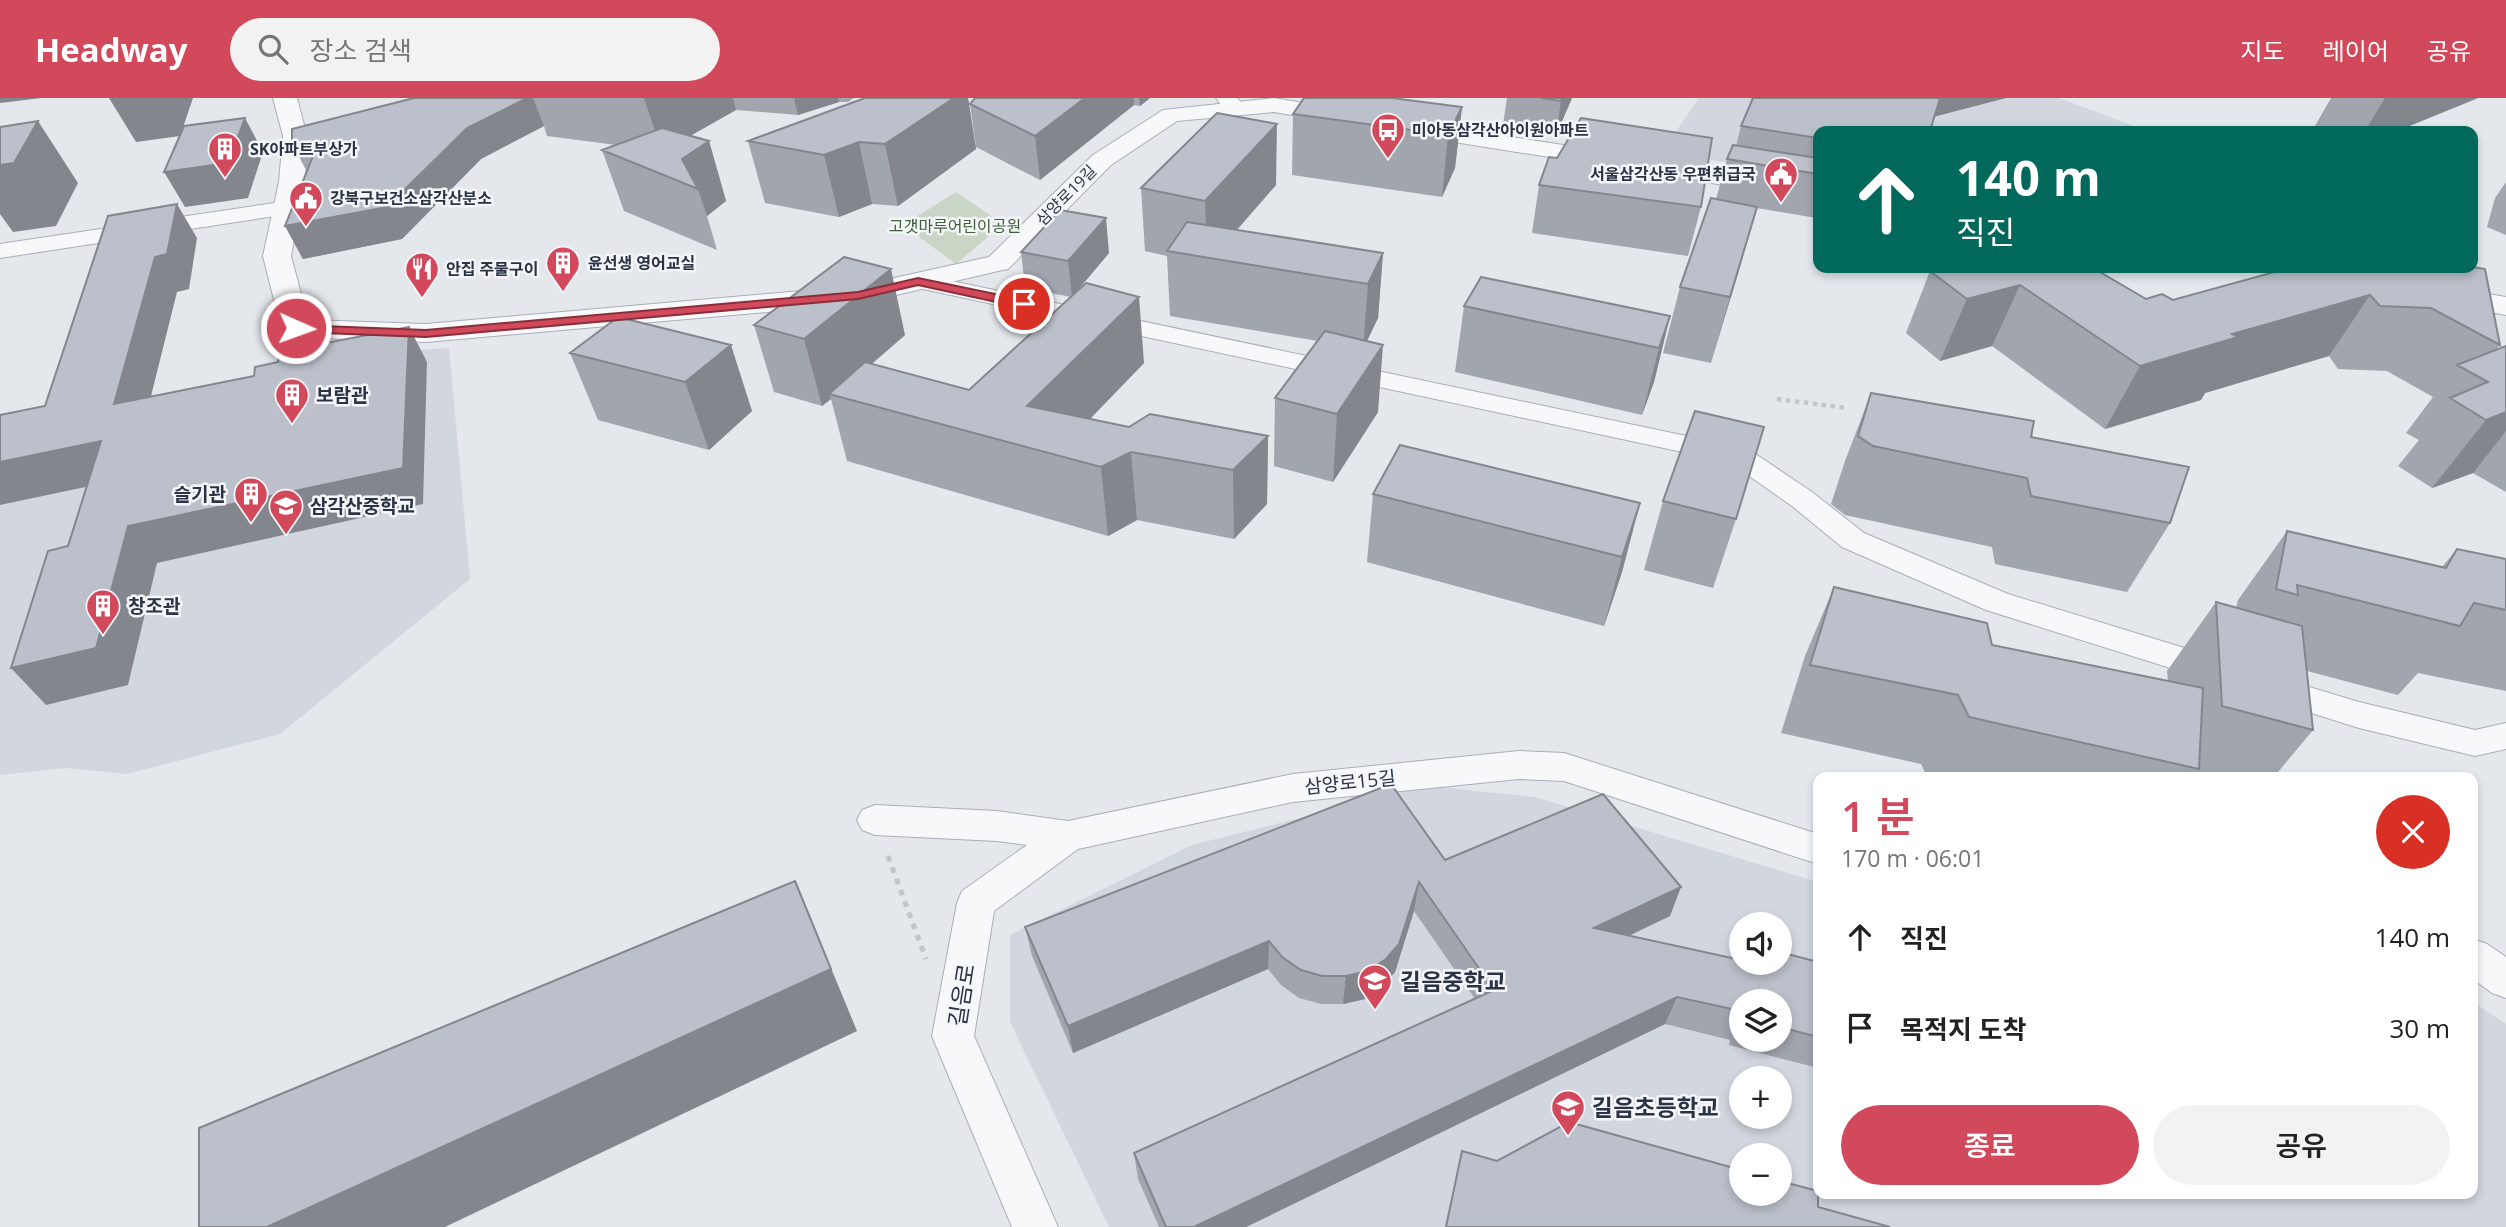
<!DOCTYPE html>
<html lang="ko">
<meta charset="utf-8">
<style>
:root{--surface:#fff;--page:#f2f2f2;--text:#222;--muted:#767676;--accent:#d1495b}
body{margin:0;font-family:"Open Sans","Noto Sans KR",sans-serif;background:var(--page);color:var(--text);height:100vh;display:flex;flex-direction:column;font-size:26px;white-space:nowrap}
*{box-sizing:border-box;margin:0}
p{font-size:23px;color:var(--muted)}
.icon{flex:none;width:38px;height:38px;fill:none;stroke:currentColor;stroke-width:2;stroke-linecap:round;stroke-linejoin:round}
.map{position:relative;flex:1;overflow:hidden}
.panel{position:absolute;left:1813px;top:674px;width:665px;height:427px;display:flex;flex-direction:column;background:var(--surface);border-radius:14px;box-shadow:0 4px 10px #0003}
.panel>*{flex:none}
.guide{position:absolute;left:1813px;top:28px;width:665px;height:147px;border-radius:14px;box-shadow:0 4px 10px #0003;background:#00695c;color:#fff;overflow:hidden}
.buttons{position:absolute;left:1729px;top:814px;display:grid;gap:14px}
.buttons a{display:grid;place-items:center;width:63px;height:63px;border-radius:50%;background:var(--surface);box-shadow:0 4px 10px #0003;font-size:35px}
.pin{position:absolute;display:grid;place-items:center;width:60px;height:60px;color:#fff;margin:-30px;border:4px solid #fff;border-radius:50%;box-shadow:0 2px 7px #0007}
.me{position:absolute;width:77px;margin:-38px;rotate:92deg;stroke-linejoin:round;filter:drop-shadow(0 0 5px #0008)}
.turn{display:flex;align-items:center;gap:24px;height:147px;padding:0 28px;font-size:32px}
.turn .icon{width:91px;height:91px;stroke-width:2.5}
.turn b{display:block;font-size:49px;line-height:60px}
.round{display:grid;place-items:center;flex:none;width:74px;height:74px;border-radius:37px;background:var(--page)}
.head{display:flex;align-items:center;justify-content:space-between;height:119px;padding:0 28px}
h1{font-size:42px;font-weight:600;line-height:52px;color:var(--accent)}
.cta{display:flex;gap:14px;margin-top:auto;padding:14px 28px}
.cta a{flex:1;height:80px;border-radius:42px;background:var(--accent);color:#fff;font-size:28px;font-weight:600;line-height:80px;text-align:center}
.cta a+a{background:var(--page);color:var(--text)}
ul{padding:0;list-style:none}
li{display:flex;align-items:center;gap:21px;height:91px;padding:0 28px}
li div{flex:1}
li b{display:block;font-size:26px}
li em{font-style:normal}
header{display:flex;align-items:center;gap:42px;box-sizing:border-box;height:98px;padding:0 35px;background:var(--accent);color:#fff}
header strong{font-size:33px}
nav{display:flex;gap:38px;margin-inline-start:auto;font-size:24px}
.search{width:490px;height:63px;background:var(--page);display:flex;align-items:center;gap:18px;box-sizing:border-box;padding:0 24px;border-radius:38px;color:var(--muted);font-size:26px}
.map>svg:first-child{display:block}
.built{fill:#d2d6de;fill-rule:evenodd}
.green{fill:#c9d6c5}
.lines{fill:none;stroke-linecap:round;stroke-linejoin:round}
.minor-casing{stroke:#a9aeb7;stroke-width:2}
.tertiary-casing{stroke:#a9aeb7;stroke-width:2}
.path-far1{stroke:#c2c5cb;stroke-width:4.5;stroke-dasharray:4.5 4.5;stroke-linecap:butt}
.path{stroke:#c2c5cb;stroke-width:5;stroke-dasharray:6 6;stroke-linecap:butt}
.minor{fill:#f7f8fa;fill-rule:evenodd}
.tertiary{fill:#f7f8fa;fill-rule:evenodd}
.wall{fill:#a1a5ae;fill-rule:evenodd}
.shaded-wall{fill:#83868d}
.building{fill:#bbc0ca;stroke:#83868d;stroke-width:2}
.route{fill:#d1495b;stroke:#882f3b;stroke-width:2}
.labels{text-anchor:middle;dominant-baseline:central;stroke-width:5;stroke-linejoin:round;paint-order:stroke}
.far-poi-label{font-size:16px;font-weight:bold;fill:#2b3445;stroke:#f4f6f9;text-anchor:start}
.far-street-label{font-size:16px;fill:#2b3445;stroke:#f4f6f9}
.far-park-label{font-size:16px;fill:#3f6138;stroke:#f4f6f9}
.poi-label{font-size:19px;font-weight:bold;fill:#2b3445;stroke:#f4f6f9;text-anchor:start}
.street-label{font-size:19px;fill:#2b3445;stroke:#f4f6f9}
.near-poi-label{font-size:23px;font-weight:bold;fill:#2b3445;stroke:#f4f6f9;text-anchor:start}
.near-street-label{font-size:23px;fill:#2b3445;stroke:#f4f6f9}
</style>
<header>
<strong>Headway</strong>
<div class="search"><svg class="icon" aria-label="search" viewBox="0 0 24 24"><circle cx="10" cy="10" r="6"/><path d="M15 15l6 6"/></svg>장소 검색</div>
<nav><a>지도</a><a>레이어</a><a>공유</a></nav>
</header>
<div class="map">
<svg width="2506" height="1129" viewBox="0 0 2506 1129">
<rect width="100%" height="100%" fill="#e4e7ec"/>
<path class="built" d="M1699,0H2059L2147,33H1818V79L1662,54Z
M287,250L399,253L449,250L470,481L280,636L127,676L65,670L0,677V355L278,296Z
M1427,688L1535,699L1818,784V1096H2473V904L2506,926V1129H1109L1010,924V837L1192,747ZM1741,826H1780V864H1741ZM1741,903H1780V942H1741ZM1741,980H1780V1018H1741ZM1741,1057H1780V1096H1741Z"/>
<path class="green" d="M956,94L1003,126L956,166L903,127Z"/>
<g class="lines">
<g class="minor-casing">
<path id="minor" d="M1216,0H1237L1247,11L1244,15C1231,19 1223,11 1216,0Z
M287,103L295,105L298,110L295,115L0,160V146Z
M918,176L1748,351L1812,394L1864,435L2008,496L2230,564L2235,573L2230,582L2218,585L1986,512L1842,449L1792,408L1729,364L909,188L906,183L909,178Z
M2266,576L2359,604L2475,632L2506,625V651L2475,658L2359,630L2254,597L2249,588L2254,579Z
M1519,653L1564,655L1818,736V766L1564,683L1519,681L1293,704L1078,751L994,813L974,938L1058,1129H1012L932,938L957,805L962,793L1027,747L997,743L875,737L862,732L857,722L862,712L875,707L997,713L1068,723L1293,676Z
M2473,841L2487,846L2506,859V900L2492,895L2473,881Z"/>
</g>
<g class="tertiary-casing">
<path id="tertiary" d="M273,0H297L307,38L305,84L291,158L308,222L426,226L858,188L989,159L1093,57L1163,12L1274,0L1350,13L1358,15L1362,20L1358,25L1350,27L1274,14L1177,23L1111,67L1008,171L998,173L858,206L426,244L296,239L286,236L281,230L263,158L279,84L283,38Z
M1406,23L1818,86V102L1398,35L1394,30L1398,25Z
M2440,188L2506,199V217L2430,203L2426,197L2430,191Z"/>
</g>
<path class="path-far1" d="M1777,301L1847,310"/>
<path class="path" d="M888,758L926,861"/>
<use href="#minor" class="minor"/>
<use href="#tertiary" class="tertiary"/>
</g>
<path class="wall" d="M414,0H854L848,4H839L798,17L736,12L689,38L709,43L726,103L707,118L717,152L624,113L602,52L616,47L547,38L544,28L481,61L402,141L303,161L285,128L307,74L292,45Z
M865,0H968L976,51L898,108L872,106L839,119L765,105L748,43Z
M975,0H1150L1140,8L1134,7L1040,82L976,49L970,6Z
M1507,0H1572L1556,37L1503,27Z
M2006,0L1934,18L1818,33V112L1816,120L1757,110L1711,265L1663,255L1680,189L1716,101L1727,61L1736,48L1741,28Z
M2331,0H2478L2397,33H2312Z
M1462,9L1455,70L1442,99L1292,77L1293,16Z
M2506,84V137L2487,129L2495,100Z
M1276,87L1237,132L1383,155L1378,220L1367,243L1378,314L1333,384L1274,368L1275,300L1318,243L1170,218L1167,158L1145,153L1141,90Z
M1539,87L1701,109L1688,158L1532,135Z
M1021,154L1109,155L1076,194L1144,265L1090,321L1129,329L1268,338L1267,406L1234,441L1137,422L1108,438L847,363L831,301L822,308L774,294L754,227L905,237L872,266L969,292L1071,199L1025,190Z
M2473,170L2500,247L2496,252L2506,248V394L2473,375L2432,390L2398,368L2419,342L2406,335L2433,299L2387,273L2338,271L2329,258L2205,295L2201,302L2105,331L1992,248L1940,263L1906,235L1930,173L2146,201L2173,202Z
M1464,208L1670,218L1654,284L1642,317L1455,274Z
M618,219L752,313L709,352L598,322L570,255Z
M1871,295L2031,339L2170,425L2127,494L1995,466L1992,449L1845,417L1831,406L1845,363Z
M1373,396L1640,405L1622,474L1604,528L1367,464Z
M1663,403L1736,421L1713,490L1644,472Z
M2287,433L2442,469L2457,451L2506,461V593L2418,575L2398,597L2307,573L2313,632L2274,679H1927L1921,666L1781,635L1805,558L1834,489L1992,547L2168,583L2167,573L2216,504L2236,510L2238,502Z
M1445,762L1670,818L1629,838L1740,862L1741,860V864H1818V970L1729,947L1730,942L1665,926L1246,1129H1159L1138,1081L1134,1055L1475,901L1414,813L1395,874L1382,889L1365,901L1343,906H1321L1299,900L1281,887L1268,871L1073,955L1032,858L1025,829ZM1741,903H1780V942H1741Z
M1462,1053L1497,1063L1818,1109L1890,1129H1445Z"/>
<path class="shaded-wall" d="M0,0H42L0,5Z
M109,0H193L180,38L136,44Z
M527,0H533L544,28L481,61L402,141L303,161L285,128L467,30Z
M644,0H733L736,12L662,54Z
M794,0H838L839,4L798,17Z
M954,0H968L976,51L898,108L885,46Z
M1085,0H1134V7L1040,82L1035,38Z
M1139,0H1150L1140,8Z
M1563,0H1572L1556,37L1561,3Z
M1926,0H2006L1918,23Z
M2385,0H2478L2397,33H2365Z
M1462,9L1455,70L1442,99L1448,37Z
M245,20L263,54L248,100L185,109L164,74Z
M38,23L78,85L56,128L13,134L0,116V67Z
M1277,26L1276,87L1212,160L1207,159L1205,103Z
M709,43L726,103L707,118L698,91L682,61Z
M859,44L872,106L839,119L824,57Z
M177,106L197,140L189,191L177,194L140,342L114,306L155,159Z
M1757,109L1739,172L1711,265L1730,199Z
M1106,120L1109,155L1072,199L1068,163Z
M1383,155L1378,220L1363,251L1368,186Z
M891,171L905,237L835,297L829,296L831,301L822,308L804,241Z
M2020,187L1992,248L1940,263L1967,201Z
M2370,197L2329,258L2205,295L2201,302L2105,331L2140,268L2232,236Z
M1139,199L1144,265L1055,357L1027,308Z
M1670,218L1654,284L1642,317L1659,250Z
M409,229L427,264L423,406L157,465L128,587L46,607L11,570L128,428Z
M731,247L752,313L709,352L685,284Z
M1383,247L1378,314L1333,384L1337,316Z
M2506,314V333L2473,375L2432,390L2486,322Z
M1268,338L1267,406L1234,441L1233,372Z
M101,343L128,380L0,407V364Z
M1131,354L1137,422L1108,438L1101,369Z
M1640,405L1622,474L1604,528L1622,459Z
M795,783L857,933L445,1129H267Z
M1419,784L1414,813L1395,874L1382,889L1365,901L1343,906L1346,878Z
M1681,789L1670,818L1585,858L1594,830Z
M1269,843L1268,871L1073,955L1068,928Z
M1677,899L1665,926L1246,1129H1194Z"/>
<path class="building" d="M414,0H527L467,30L387,109L285,128L317,48L292,45V31Z
M865,0H954L885,46L859,44L824,57L748,43Z
M975,0H1085L1035,38L970,6Z
M1304,0H1392L1462,9L1448,37L1293,16Z
M1541,0H1563L1561,3Z
M1753,0H1940L1930,33H1818V40L1741,28Z
M1217,15L1277,26L1205,103L1141,90Z
M245,20L228,65L164,74L184,28Z
M1581,20L1712,40L1701,109L1539,87L1549,59L1557,60Z
M38,23L14,65L0,67V29Z
M662,30L709,43L682,61L698,91L602,52Z
M1733,47L1818,60V76L1727,61Z
M1711,100L1757,109L1730,199L1680,189Z
M177,106L167,156L155,159L114,306L254,278L255,269L278,264L279,254L409,229L403,370L128,428L96,550L11,570L48,453L68,448L101,343L0,364V317L45,308L108,118Z
M1060,112L1106,120L1068,163L1021,154Z
M1187,124L1383,155L1368,186L1167,153Z
M844,159L891,171L804,241L754,227Z
M2473,169L2485,171L2500,247L2431,210L2380,208L2370,197L2232,236L2238,239L2140,268L2020,187L1967,201L1930,173L1945,170H2093L2146,201L2162,196L2173,202L2289,170Z
M1481,179L1670,218L1659,250L1464,208Z
M1086,185L1139,199L1027,308L1129,329L1150,316L1268,338L1233,372L1131,354L1101,369L829,296L865,264L969,292Z
M618,219L731,247L685,284L570,255Z
M1325,233L1383,247L1337,316L1275,300Z
M2506,248V314L2486,322L2450,300L2488,284L2457,267Z
M1871,295L2034,323L2031,339L2189,369L2170,425L2031,398L2027,380L1873,348L1858,338Z
M1695,313L1764,329L1736,421L1663,403Z
M1400,347L1640,405L1622,459L1373,396Z
M2287,433L2446,470L2457,451L2506,461V512L2474,505L2460,528L2297,487L2298,497L2276,491Z
M1834,489L1987,525L1992,547L2203,590L2199,671L1969,619L1958,597L1810,567Z
M2216,504L2302,528L2313,632L2222,608Z
M1391,686L1445,762L1603,696L1681,789L1594,830L1741,862V864H1780V854L1818,864V939L1780,929V903H1741V913L1677,899L1194,1129H1166L1134,1055L1494,892L1419,784L1399,846L1386,861L1368,873L1346,878H1322L1301,872L1282,859L1269,843L1068,928L1025,829Z
M795,783L831,871L267,1129H199V1030Z
M1569,1024L1741,1072V1096H1780V1083L1818,1093V1109L1890,1129H1446L1462,1053L1497,1063Z"/>
<path class="route" d="M918,180L1024,202L1030,206L1024,210L918,187L858,201L426,239L296,234L290,230L296,227L426,232L858,194Z"/>
<defs>
<g id="bus-pin" transform="scale(1.75)"><path d="M0 17L-7.5 6A9.5 9.5 0 1 1 7.5 6Z" fill="#d1495b" stroke="#f4f6f9"/><path d="M-5-6H5V4H4V6H2V4H-2V6H-4V4H-5ZM-3.5-4V0h7V-4ZM-3.5 1.2v1.5H-2V1.2ZM2 1.2v1.5H3.5V1.2Z" fill="#fff"/></g>
<g id="building-pin" transform="scale(1.75)"><path d="M0 17L-7.5 6A9.5 9.5 0 1 1 7.5 6Z" fill="#d1495b" stroke="#f4f6f9"/><path d="M-4-6H4V6H1V3H-1V6H-4ZM-2.5-4.3h1.7v1.8h-1.7ZM.8-4.3h1.7v1.8H.8ZM-2.5-1h1.7V.8h-1.7ZM.8-1h1.7V.8H.8Z" fill="#fff"/></g>
<g id="civic-pin" transform="scale(1.75)"><path d="M0 17L-7.5 6A9.5 9.5 0 1 1 7.5 6Z" fill="#d1495b" stroke="#f4f6f9"/><path d="M-.6-6.5H3V-4.5H.6V-3L4-1V1h2V6H-6V1h2V-1L-.6-3ZM-1.2 2.5V6h2.4V2.5Z" fill="#fff"/></g>
<g id="restaurant-pin" transform="scale(1.75)"><path d="M0 17L-7.5 6A9.5 9.5 0 1 1 7.5 6Z" fill="#d1495b" stroke="#f4f6f9"/><path d="M-5-6h1v4h1v-4h1v4h1v-4h1v5L-1.5 .5V6h-2V.5L-5-1ZM5-6V6H3V1.5H1.5Q1.5-4 5-6Z" fill="#fff"/></g>
<g id="school-pin" transform="scale(1.75)"><path d="M0 17L-7.5 6A9.5 9.5 0 1 1 7.5 6Z" fill="#d1495b" stroke="#f4f6f9"/><path d="M0-5L7-2L0 1L-7-2ZM-4 1L0 2.5L4 1V4Q0 6-4 4Z" fill="#fff"/></g>
</defs>
<g fill-rule="evenodd">
<use href="#bus-pin" x="1388" y="32"/>
<use href="#building-pin" x="225" y="51"/>
<use href="#civic-pin" x="1781" y="76"/>
<use href="#civic-pin" x="306" y="100"/>
<use href="#building-pin" x="563" y="165"/>
<use href="#restaurant-pin" x="422" y="171"/>
<use href="#building-pin" x="292" y="297"/>
<use href="#building-pin" x="251" y="396"/>
<use href="#school-pin" x="286" y="408"/>
<use href="#building-pin" x="103" y="508"/>
<use href="#school-pin" x="1375" y="883"/>
<use href="#school-pin" x="1568" y="1009"/>
</g>
<g class="labels">
<g class="far-poi-label">
<text x="1412" y="32">미아동삼각산아이원아파트</text>
<text x="250" y="51">SK아파트부상가</text>
<text x="1756" y="76" text-anchor="end">서울삼각산동 우편취급국</text>
<text x="330" y="100">강북구보건소삼각산분소</text>
<text x="588" y="165">윤선생 영어교실</text>
<text x="446" y="171">안집 주물구이</text>
</g>
<g class="far-street-label">
<text transform="translate(1066 97) rotate(-45)">삼양로19길</text>
</g>
<g class="far-park-label">
<text x="955" y="128">고갯마루어린이공원</text>
</g>
<g class="poi-label">
<text x="316" y="297">보람관</text>
<text x="226" y="396" text-anchor="end">슬기관</text>
<text x="310" y="408">삼각산중학교</text>
<text x="128" y="508">창조관</text>
</g>
<g class="street-label">
<text transform="translate(1350 684) rotate(-6)">삼양로15길</text>
</g>
<g class="near-poi-label">
<text x="1400" y="883">길음중학교</text>
<text x="1592" y="1009">길음초등학교</text>
</g>
<g class="near-street-label">
<text transform="translate(961 897) rotate(-81)">길음로</text>
</g>
</g>
</svg>
<div class="buttons">
<a><svg class="icon" aria-label="sound" viewBox="0 0 24 24"><path d="M4 9h4l5-4v14l-5-4H4zM17 9q2 3 0 6"/></svg></a>
<a><svg class="icon" aria-label="layers" viewBox="0 0 24 24"><path d="M12 4l9 5-9 5-9-5zM3 14l9 5 9-5"/></svg></a>
<a>+</a>
<a>−</a>
</div>
<div class="pin" style="left:1024px;top:206px;background:#d93025"><svg class="icon" aria-label="arrive" viewBox="0 0 24 24"><path d="M6 21V4h12l-3 4 3 4H6"/></svg></div>
<svg class="me" style="left:296px;top:230px" viewBox="-20 -20 40 40"><circle r="17" fill="#d1495b" stroke="#fff" stroke-width="3"/><path d="M0-11L8 9 0 5-8 9z" fill="#fff"/></svg>
<div class="guide">
<div class="turn"><svg class="icon" aria-label="ahead" viewBox="0 0 24 24"><path d="M12 20V5M6 11l6-6 6 6"/></svg><div><b>140 m</b>직진</div></div>
</div>
<section class="panel">
<div class="head"><div><h1>1 분</h1><p>170 m · 06:01</p></div><a class="round" style="background:#d93025;color:#fff"><svg class="icon" aria-label="close" viewBox="0 0 24 24"><path d="M6 6l12 12M18 6L6 18"/></svg></a></div>
<ul>
<li><svg class="icon" aria-label="ahead" viewBox="0 0 24 24"><path d="M12 20V5M6 11l6-6 6 6"/></svg><div><b>직진</b></div><em>140 m</em></li>
<li><svg class="icon" aria-label="arrive" viewBox="0 0 24 24"><path d="M6 21V4h12l-3 4 3 4H6"/></svg><div><b>목적지 도착</b></div><em>30 m</em></li>
</ul>
<div class="cta"><a>종료</a><a>공유</a></div>
</section>
</div>
